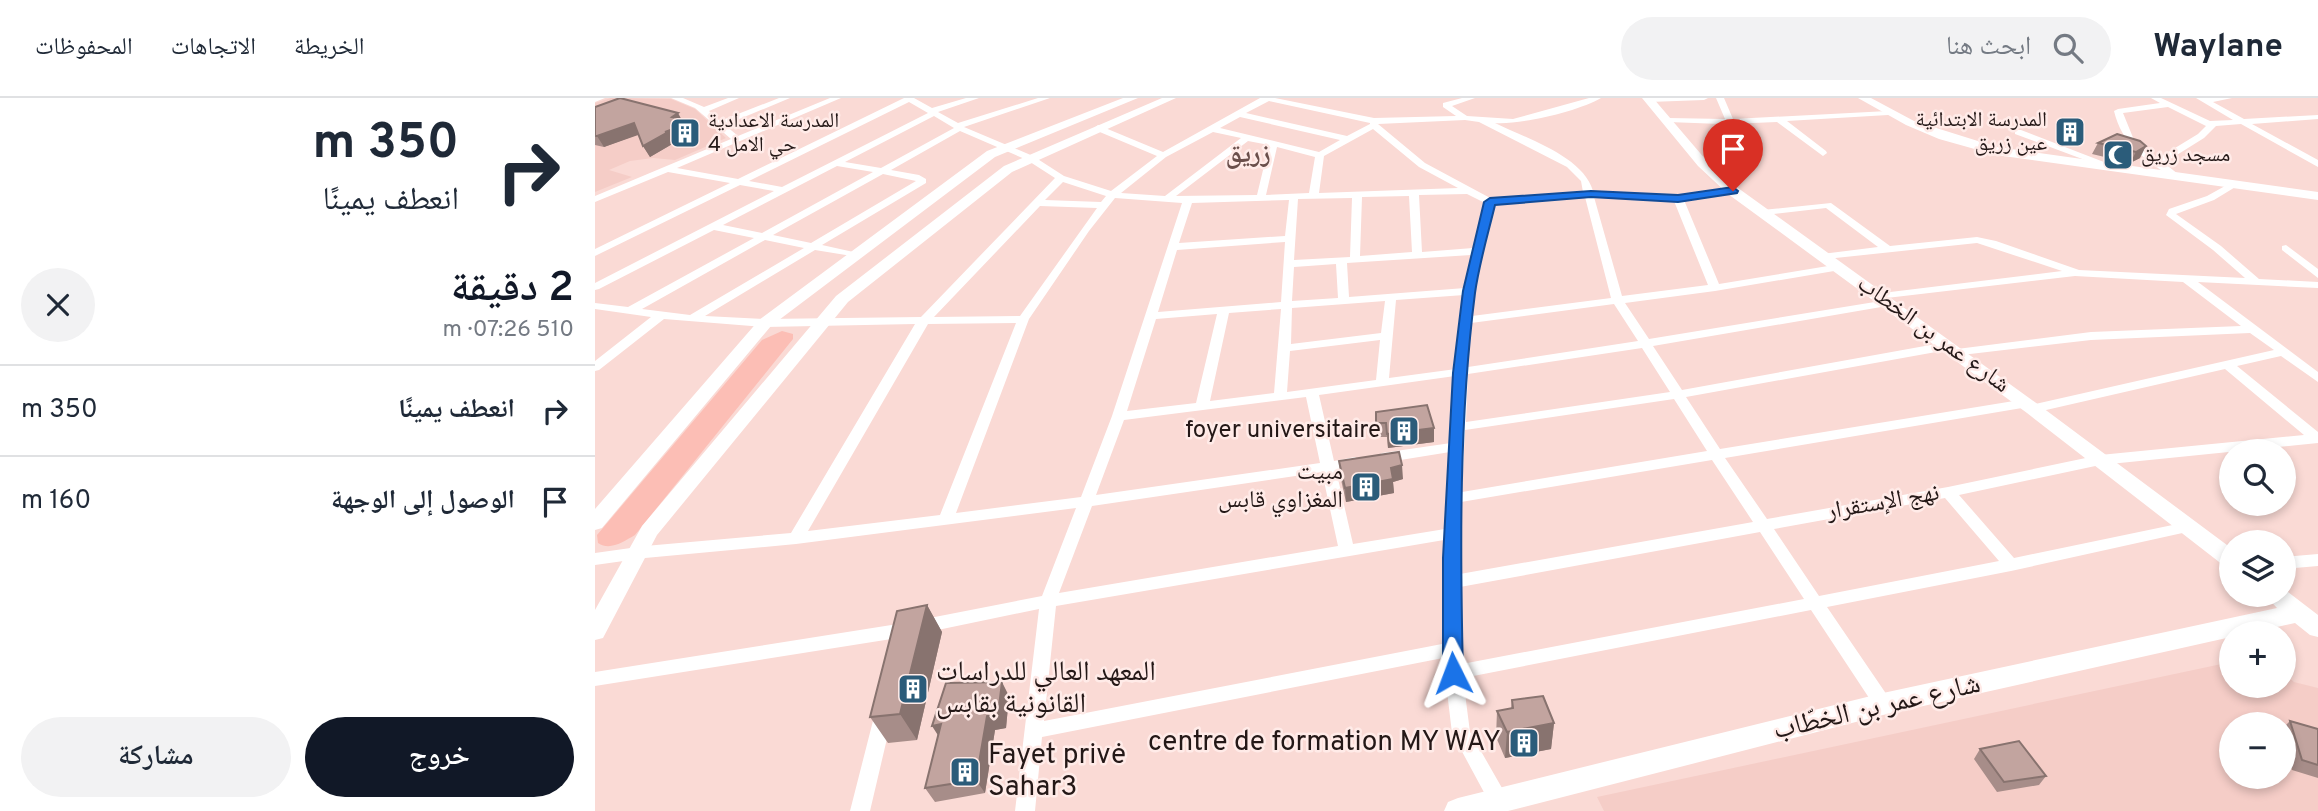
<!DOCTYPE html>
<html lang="ar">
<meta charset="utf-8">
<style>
:root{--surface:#fff;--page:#f2f2f3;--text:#1f2937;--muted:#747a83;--line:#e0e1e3;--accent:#111827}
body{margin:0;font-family:Overpass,"Noto Naskh Arabic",sans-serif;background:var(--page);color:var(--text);direction:rtl;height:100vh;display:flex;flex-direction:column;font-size:26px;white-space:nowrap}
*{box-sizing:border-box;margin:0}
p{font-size:23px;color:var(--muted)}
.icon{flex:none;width:38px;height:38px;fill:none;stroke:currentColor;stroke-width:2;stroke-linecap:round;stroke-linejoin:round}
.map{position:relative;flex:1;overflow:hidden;direction:ltr}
.details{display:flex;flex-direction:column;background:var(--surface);width:595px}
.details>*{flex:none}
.guide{background:#fff;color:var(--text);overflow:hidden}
.tools{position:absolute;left:1624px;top:341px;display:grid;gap:14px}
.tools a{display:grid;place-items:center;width:77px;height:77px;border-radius:50%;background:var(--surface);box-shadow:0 4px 10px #0003;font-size:35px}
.pin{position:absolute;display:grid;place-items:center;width:60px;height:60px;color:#fff;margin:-72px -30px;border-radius:50% 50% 50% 0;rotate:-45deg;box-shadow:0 0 7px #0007}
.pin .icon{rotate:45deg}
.me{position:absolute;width:77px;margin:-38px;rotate:357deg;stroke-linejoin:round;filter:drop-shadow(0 0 5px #0008)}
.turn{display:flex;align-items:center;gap:24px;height:147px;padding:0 21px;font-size:32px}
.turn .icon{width:91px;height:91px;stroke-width:2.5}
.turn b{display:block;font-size:49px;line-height:60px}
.round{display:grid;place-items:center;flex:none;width:74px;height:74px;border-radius:37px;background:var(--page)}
.headline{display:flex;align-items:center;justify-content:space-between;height:119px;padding:0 21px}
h1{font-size:42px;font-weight:600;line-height:52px;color:var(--accent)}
.action{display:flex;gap:14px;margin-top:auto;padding:14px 21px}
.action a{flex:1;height:80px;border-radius:42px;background:var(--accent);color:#fff;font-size:28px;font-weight:600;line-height:80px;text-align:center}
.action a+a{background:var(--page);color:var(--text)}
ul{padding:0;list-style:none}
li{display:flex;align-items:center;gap:21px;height:91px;padding:0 21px;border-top:2px solid var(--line)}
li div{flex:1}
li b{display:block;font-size:26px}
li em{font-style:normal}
header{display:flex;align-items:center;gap:42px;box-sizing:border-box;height:98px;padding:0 35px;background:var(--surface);border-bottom:2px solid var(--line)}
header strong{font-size:33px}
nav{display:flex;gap:38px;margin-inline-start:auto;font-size:24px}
.search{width:490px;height:63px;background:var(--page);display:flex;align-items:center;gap:18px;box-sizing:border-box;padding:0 24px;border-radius:38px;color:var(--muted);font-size:26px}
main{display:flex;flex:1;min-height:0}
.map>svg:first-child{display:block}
.built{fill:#f5cdc7;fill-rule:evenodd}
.green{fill:#fcbeb5}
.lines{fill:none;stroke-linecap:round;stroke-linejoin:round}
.street{fill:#fff;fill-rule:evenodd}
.secondary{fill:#fff;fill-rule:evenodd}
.wall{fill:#a78d89}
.shaded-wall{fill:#88736f}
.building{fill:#c2a49f;stroke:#88736f;stroke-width:2}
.route{fill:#1a73e8;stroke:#114b97;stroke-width:2}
.labels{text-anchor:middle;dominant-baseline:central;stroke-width:5;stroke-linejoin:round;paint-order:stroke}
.far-poi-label{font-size:21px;fill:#241817;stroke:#ffebe8;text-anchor:start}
.street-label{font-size:24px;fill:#241817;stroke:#ffebe8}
.poi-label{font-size:24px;fill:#241817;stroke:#ffebe8;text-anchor:end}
.far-district-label{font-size:26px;font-weight:bold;fill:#6a4f4b;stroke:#ffebe8}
.near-poi-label{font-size:28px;fill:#241817;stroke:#ffebe8;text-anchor:start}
.near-street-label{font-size:28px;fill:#241817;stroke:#ffebe8}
</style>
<header>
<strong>Waylane</strong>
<div class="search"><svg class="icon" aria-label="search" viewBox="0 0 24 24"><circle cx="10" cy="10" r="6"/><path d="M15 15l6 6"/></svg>ابحث هنا</div>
<nav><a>الخريطة</a><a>الاتجاهات</a><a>المحفوظات</a></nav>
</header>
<main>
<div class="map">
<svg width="1723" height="713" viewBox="0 0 1723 713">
<rect width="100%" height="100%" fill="#fadad5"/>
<path class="built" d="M16,0L76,1L100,11L131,40L80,62L58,60L35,63L14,72L37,79L0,94V5Z
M1636,564V588H1689V571L1691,577L1699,584L1723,590V713H1009L1002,699ZM1636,626H1689V679H1636Z"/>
<path class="green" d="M187,233L198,236V241L40,437C28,444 15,453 3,445L2,437L167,242Z"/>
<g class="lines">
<path class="street" d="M0,0H10L0,4Z
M76,0H88L109,9L133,0H144L114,13L125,23L184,0H195L130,27L143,38L235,0H246L82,70L143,81L309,0H319L337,10L371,0H384L343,14L363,25L443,0H455L369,29L438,58L469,78L516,93L562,58L500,32L499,30L503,27L568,54L665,0H680L779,20L861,18L848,9V5L867,0H880L857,8L872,18L918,21L994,0H1006C984,13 926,27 900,25C930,40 988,58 998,93L1083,97L1141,91L1143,93L1138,96L1089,102L1124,186L1245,166L1250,169L1245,172L1120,193L1030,205L1054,241L1292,202L1298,205L1292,208L1058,248L1087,292L1352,244L1358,248L1352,252L1091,299L1125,351L1431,301L1436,302L1438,305L1436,307L1679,252L1655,235L1496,242L1358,258L1356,255L1362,251L1496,234L1646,228L1588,184L1480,178L1283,201L1279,200V196L1467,173L1382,145L1231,161L1226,158L1227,156L1283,149L1231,110L1170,117L1167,116V112L1236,105L1295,148L1382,139L1401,143L1484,172L1650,180L1618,152L1571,117L1574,111L1612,98L1639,83L1644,86L1642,88L1619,102L1581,116L1626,148L1664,181L1723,184V190L1603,184L1723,274V284L1686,258L1642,268L1723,334V345L1505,367L1364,397L1419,460L1592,424L1597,425L1600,429L1597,433L1592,434L1416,473L1232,509L1294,600L1297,606L1294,612L1288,614L1282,612L1216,512L868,580L875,634L915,704L912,711L906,713L898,711L857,635L848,560L447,639L440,713H420L444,511L309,539L0,588V574L309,525L447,498L481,410L201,446L50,460L0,467V455L50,448L196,435L320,226L170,229L69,221L4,272L0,273V263L56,219L0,211V205L33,209L159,140L119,132L4,191L0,192V185L179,93L145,87L0,158V151L135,85L73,74L0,104V98L136,41L100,10ZM674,3L775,25V26L752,38L651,15ZM314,4L333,15L187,89L154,83ZM339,18L359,30L286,70L250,64ZM645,19L745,42L724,54L625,30ZM870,22L884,24L972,69L986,83L988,94L897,101L830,65L783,26ZM778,31L824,69L863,90L724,95L729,58ZM365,33L432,62L460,80L326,219L170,221L110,218L220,152L263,159V155L227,147L331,85V81L324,77L296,72ZM618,34L646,40L570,98L526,95L571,59ZM653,43L674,47L662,97L581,98ZM682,49L720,59L714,95L671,97ZM242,68L278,74L167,135L128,127ZM288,76L321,83L216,145L178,137ZM468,84L511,98L506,104L450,102ZM872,96L890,105L878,150L827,154L824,97ZM814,98L817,154L765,158L767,99ZM990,99L1016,200L877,218L887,153L899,107ZM999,99L1079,103L1113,187L1027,198ZM520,100L587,105L517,318L486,399L361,415L434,221L494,133ZM757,100L755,159L699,162L703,101ZM694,102L690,138L584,145L597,105ZM445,108L502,110L425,218L339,219ZM170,142L209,150L95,217L47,211ZM690,144L686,204L563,214L582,152ZM876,157L870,190L754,199L752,165ZM741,166L743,200L697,203L699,169ZM869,197L864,222L861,271L794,280L801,202ZM790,203L786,235L696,246L697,210ZM1019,206L1043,243L873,269L876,225ZM686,211L679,295L615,303L634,215ZM622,216L601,305L532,313L561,221ZM421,225L345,417L213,433L333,226ZM785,242L781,282L692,294L695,253ZM1047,250L1075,294L871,324L873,276ZM1630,271L1709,337L1505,357L1353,389L1172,421L1130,360L1433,309L1431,311L1433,314L1438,315ZM860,278L856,345L787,355L780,360L787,365L855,354L850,431L758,446L741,372L765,367L767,364L760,359L739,363L724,297ZM711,299L725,365L501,397L529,322ZM1079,301L1112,353L867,394L870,332ZM1117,362L1158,424L865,476L866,404ZM727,374L743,448L464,495L497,408ZM1350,400L1404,463L1224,498L1179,431ZM1165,434L1209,501L867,566L865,489ZM849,442L847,546L449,623L461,508Z
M1052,0H1113L1109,2L1054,4L1050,2Z
M1121,0H1129L1138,21L1293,13L1297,15L1293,17L1192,23L1231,53L1232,55L1228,58L1182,24L1134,26L1154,51L1150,54L1147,53L1126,26L1073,24L1069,22L1073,20L1130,21Z
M1556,0H1566L1615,23L1638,22L1601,0H1637L1618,4L1649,21L1723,17V21L1657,26L1723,62V69L1646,26L1621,28L1609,40L1569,65L1583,76L1575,78C1548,60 1527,46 1519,13L1523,11L1565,5ZM1573,9L1611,28L1603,36L1562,61L1539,42L1528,15Z
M1420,32H1426L1514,66L1506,68L1420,36Z
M1691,147L1723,171V180L1687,152V148Z
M1723,456V468L1689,471V459Z
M289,607L295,609L298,615L275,713H255L280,615L283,609Z"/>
<path class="secondary" d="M528,0H543L400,59L176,228L7,430L0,432V411L164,222L392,53Z
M567,0H581L417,74L253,204L62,437L8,540L0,542V512L47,428L241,198L409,68Z
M1047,0H1058L1111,62L1143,90L1444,307L1636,450V469L1628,467L1432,315L1133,96L1103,68Z
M1263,0H1276L1319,23L1402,49L1723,94V102L1401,57L1344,41L1311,27Z
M1689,491L1723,517V539L1715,537L1700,525L1651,536H1636V539L1288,617L913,713H849L853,704L863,700L1288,595L1682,510L1670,497H1689Z"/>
</g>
<path class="wall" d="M0,9L86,21L103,35L79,44V45L55,59L48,48L44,36L9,49L0,47Z
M1545,43V60L1535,65L1497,56L1503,45Z
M781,314L839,330V344L793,350L792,339H782Z
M744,363L808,381L798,384L799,395L751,404L745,377Z
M332,507L347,534L322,642L293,645L275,619Z
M414,598L411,630L400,632L390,695L340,704L330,690L343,637Z
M917,602L959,625L956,651L910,660L901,639L902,613L916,611Z
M1695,623L1723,631V680L1697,672L1689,644V629Z
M1385,651L1451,678L1444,687L1402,694L1379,661Z"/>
<path class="shaded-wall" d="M83,15L89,26L97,24L103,35L79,44V45L55,59L48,48L77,19Z
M39,25L46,36L9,49L2,38Z
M1551,48L1545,60L1535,65L1541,54Z
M839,330V344L793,350L792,336Z
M807,367L808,381L798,384L799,395L751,404L750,390L796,370Z
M332,507L347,534L322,642L305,616Z
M407,584L414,598L411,630L400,632L390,695L381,682L392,618Z
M959,625L956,651L910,660L912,634Z
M346,626V642L337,628Z"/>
<path class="building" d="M25,0L83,15L77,19L97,24L70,34H73L48,48L39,25L2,38H0V9Z
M1522,36L1545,43L1551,48L1541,54L1503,45Z
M832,307L839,330L792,336L791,325H781V314Z
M804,354L807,367L796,370L798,381L750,390L744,363Z
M332,507L305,616L275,619L302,513Z
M407,584L403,616L392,618L381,682L330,690L346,626L337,628L351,585Z
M948,598L959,625L912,634L902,613L918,610L917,602Z
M1695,623L1723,631V667L1707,662Z
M1424,643L1451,678L1409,684L1385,651Z"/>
<path class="route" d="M1138,89L1143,93L1142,95L1083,104L996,99L900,107C893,136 884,166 880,195C864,320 865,449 868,575L865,581L858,583L851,581L848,575V460L858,275L868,193L889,104L895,100L996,93L1083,97Z"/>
<defs>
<g id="building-square" transform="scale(1.575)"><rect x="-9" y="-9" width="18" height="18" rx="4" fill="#2b5c7a" stroke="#ffebe8"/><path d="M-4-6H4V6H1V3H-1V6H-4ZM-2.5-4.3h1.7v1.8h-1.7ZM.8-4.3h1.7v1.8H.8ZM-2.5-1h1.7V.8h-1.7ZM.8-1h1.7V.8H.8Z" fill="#fff"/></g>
<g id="mosque-square" transform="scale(1.575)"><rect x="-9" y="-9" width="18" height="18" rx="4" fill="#2b5c7a" stroke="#ffebe8"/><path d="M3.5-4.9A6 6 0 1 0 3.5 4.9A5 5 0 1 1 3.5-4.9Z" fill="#fff"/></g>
</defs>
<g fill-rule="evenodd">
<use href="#building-square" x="1475" y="34"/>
<use href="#building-square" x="90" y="35"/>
<use href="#mosque-square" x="1523" y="57"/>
<use href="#building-square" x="809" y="333"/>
<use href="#building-square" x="771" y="389"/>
<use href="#building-square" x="318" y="591"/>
<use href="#building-square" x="929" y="645"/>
<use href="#building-square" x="370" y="674"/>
</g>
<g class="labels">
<g class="far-poi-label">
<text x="1452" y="22" text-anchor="end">المدرسة الابتدائية<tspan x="1452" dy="24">عين زريق</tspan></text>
<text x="113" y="23">المدرسة الاعدادية<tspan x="113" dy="24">حي الامل 4</tspan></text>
<text x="1546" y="57">مسجد زريق</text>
</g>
<g class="street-label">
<text transform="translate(1338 237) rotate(36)">شارع عمر بن الخطاب</text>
<text transform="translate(1288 405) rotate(-10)">نهج الإستقرار</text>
</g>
<g class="poi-label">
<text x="786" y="333">foyer universitaire</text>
<text x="748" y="375">مبيت<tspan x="748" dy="28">المغزاوي قابس</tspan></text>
</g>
<g class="far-district-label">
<text x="653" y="57">زريق</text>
</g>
<g class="near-poi-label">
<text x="341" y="575">المعهد العالي للدراسات<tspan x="341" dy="32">القانونية بقابس</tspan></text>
<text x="906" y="645" text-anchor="end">centre de formation MY WAY</text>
<text x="393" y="658">Fayet privė<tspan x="393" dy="32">Sahar3</tspan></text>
</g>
<g class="near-street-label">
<text transform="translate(1282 610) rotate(-13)">شارع عمر بن الخطّاب</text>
</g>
</g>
</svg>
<div class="tools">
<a><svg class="icon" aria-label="search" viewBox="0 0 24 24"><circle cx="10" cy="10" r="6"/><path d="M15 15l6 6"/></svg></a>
<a><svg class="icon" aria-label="layers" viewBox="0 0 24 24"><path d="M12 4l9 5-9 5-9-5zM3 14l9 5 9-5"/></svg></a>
<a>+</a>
<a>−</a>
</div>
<div class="pin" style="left:1138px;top:93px;background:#d93025"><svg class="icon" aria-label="arrive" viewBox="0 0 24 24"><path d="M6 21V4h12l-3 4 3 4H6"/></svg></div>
<svg class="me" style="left:858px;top:575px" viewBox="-20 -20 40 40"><path d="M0-17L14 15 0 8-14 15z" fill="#1a73e8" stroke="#fff" stroke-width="4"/></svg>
</div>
<section class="details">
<div class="guide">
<div class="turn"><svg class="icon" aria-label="right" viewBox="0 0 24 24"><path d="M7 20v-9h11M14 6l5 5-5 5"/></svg><div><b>350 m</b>انعطف يمينًا</div></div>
</div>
<div class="headline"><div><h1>2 دقيقة</h1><p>510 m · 07:26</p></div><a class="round"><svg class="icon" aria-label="close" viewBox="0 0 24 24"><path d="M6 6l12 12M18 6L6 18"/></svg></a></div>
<ul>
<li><svg class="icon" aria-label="right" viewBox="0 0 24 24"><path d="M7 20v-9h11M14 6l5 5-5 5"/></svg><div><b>انعطف يمينًا</b></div><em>350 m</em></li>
<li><svg class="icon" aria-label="arrive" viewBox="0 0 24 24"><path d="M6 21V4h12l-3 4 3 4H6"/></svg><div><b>الوصول إلى الوجهة</b></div><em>160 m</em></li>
</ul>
<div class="action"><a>خروج</a><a>مشاركة</a></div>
</section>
</main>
